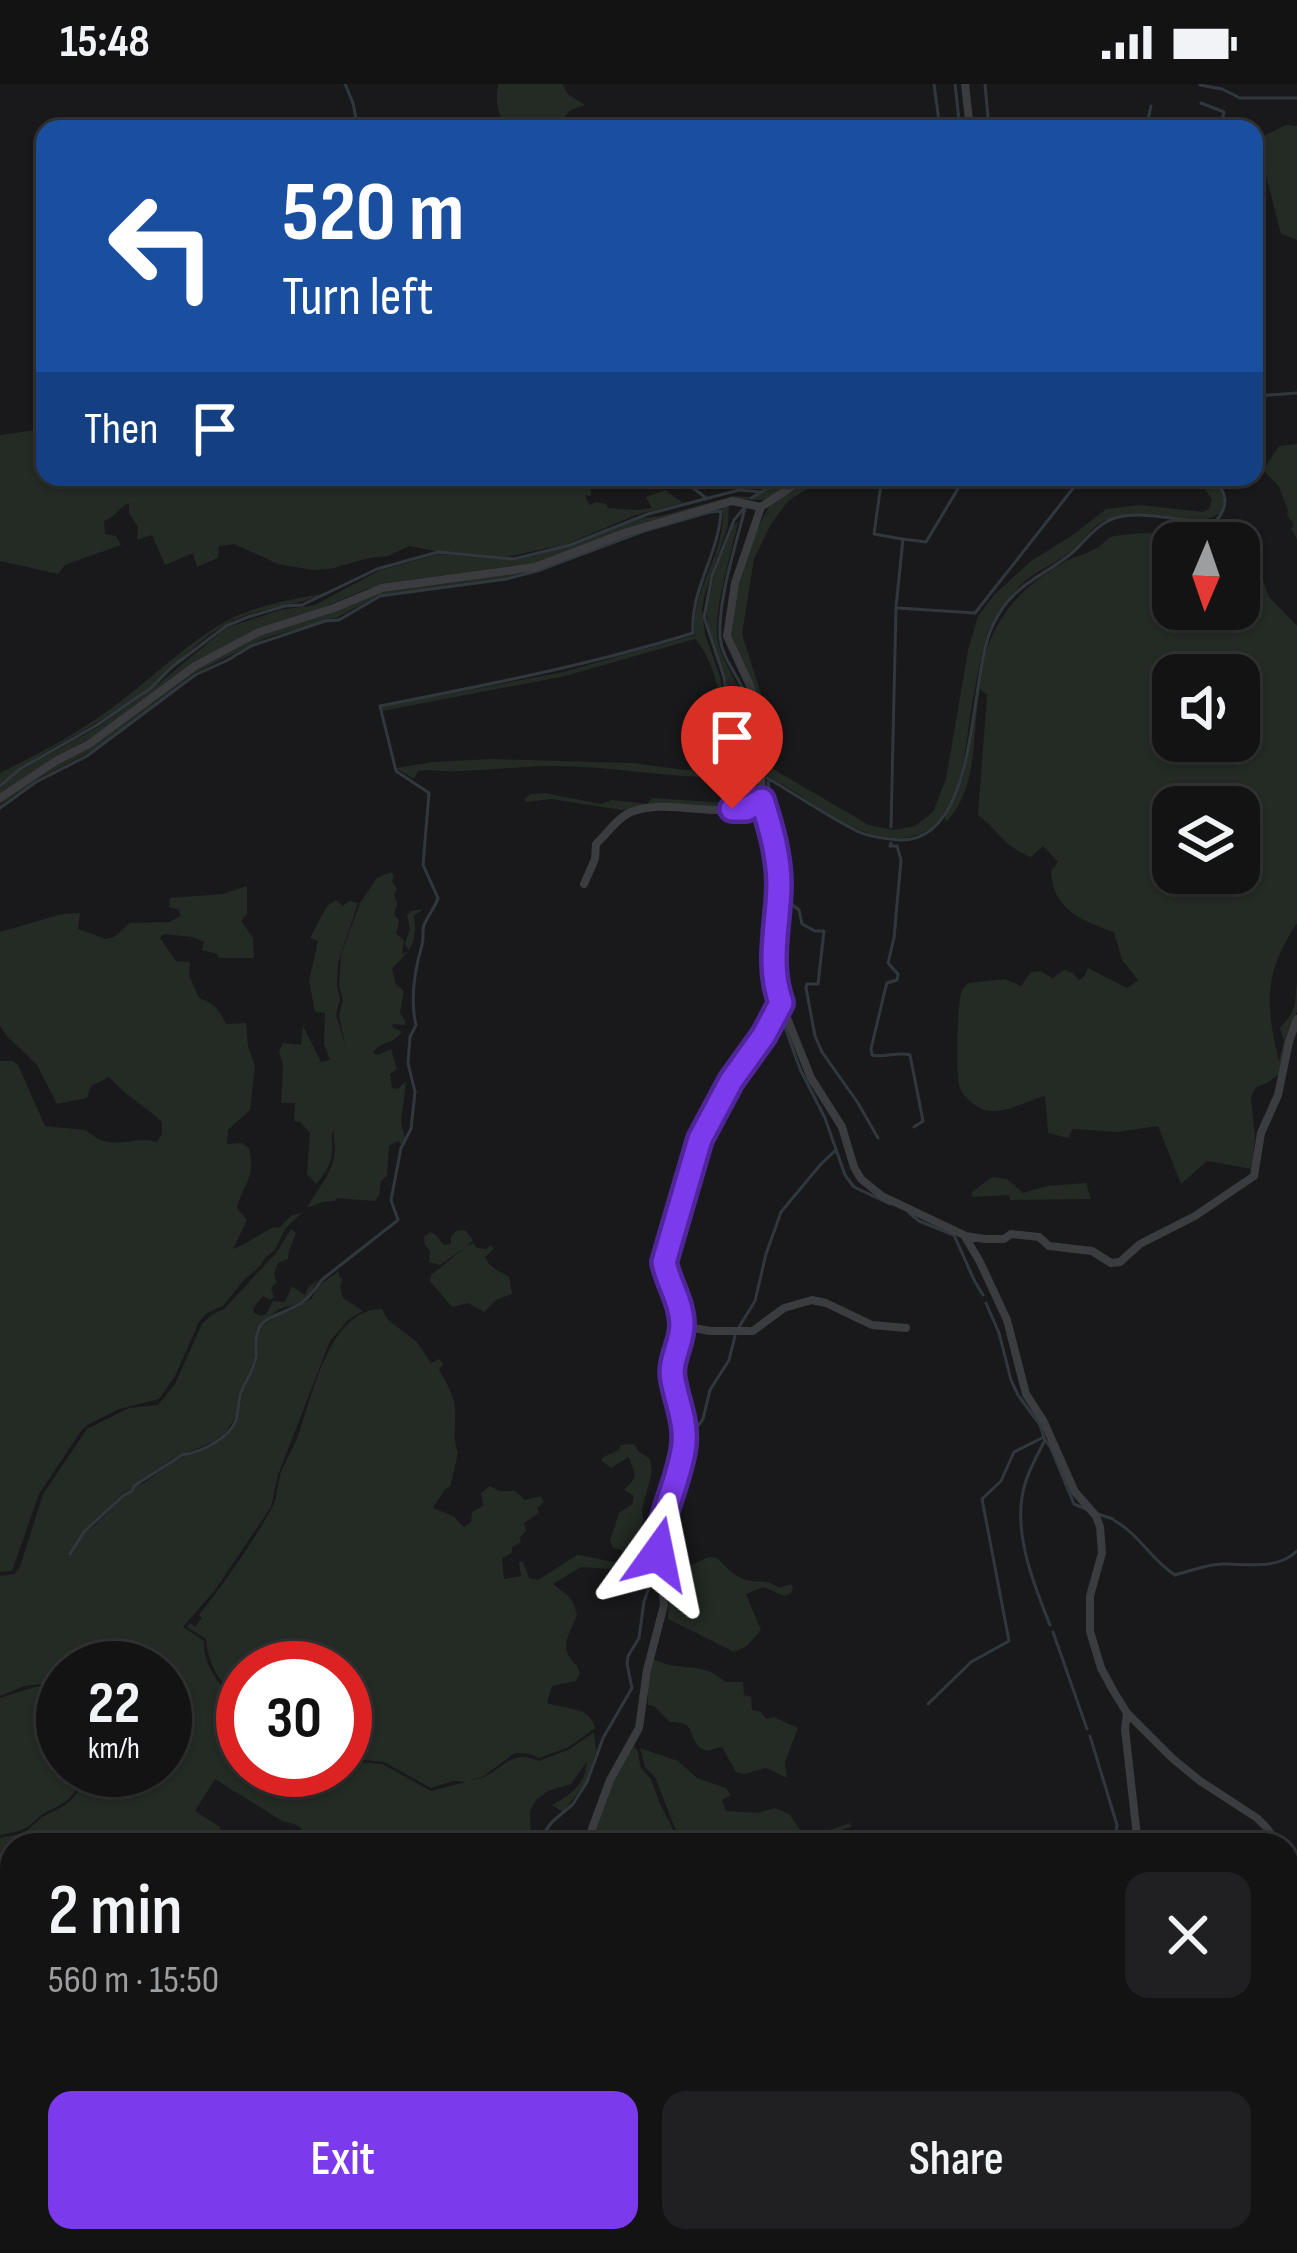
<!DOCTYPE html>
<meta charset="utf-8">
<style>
:root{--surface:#131314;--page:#202022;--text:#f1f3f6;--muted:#9d9ea0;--line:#323234;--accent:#7c3aed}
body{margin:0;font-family:"Sofia Sans Condensed",sans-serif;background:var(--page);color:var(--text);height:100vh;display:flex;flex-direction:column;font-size:45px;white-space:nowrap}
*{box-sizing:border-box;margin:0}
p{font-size:39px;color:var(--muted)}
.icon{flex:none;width:66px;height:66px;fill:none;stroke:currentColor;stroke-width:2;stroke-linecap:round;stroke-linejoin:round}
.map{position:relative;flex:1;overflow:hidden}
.drawer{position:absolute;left:0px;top:1749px;width:1299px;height:420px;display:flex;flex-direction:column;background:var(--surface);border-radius:36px 36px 0 0;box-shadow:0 3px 9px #0004,0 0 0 3px var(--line)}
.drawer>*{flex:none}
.banner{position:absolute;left:36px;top:36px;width:1227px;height:366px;border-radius:24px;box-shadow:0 3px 9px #0004,0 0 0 3px var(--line);background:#1a4fa0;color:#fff;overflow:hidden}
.needle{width:78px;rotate:182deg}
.tools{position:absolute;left:1152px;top:438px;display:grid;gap:24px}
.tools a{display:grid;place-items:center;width:108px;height:108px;border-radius:24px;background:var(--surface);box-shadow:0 3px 9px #0004,0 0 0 3px var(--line);font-size:60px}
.speed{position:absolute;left:36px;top:1557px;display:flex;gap:24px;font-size:60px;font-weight:700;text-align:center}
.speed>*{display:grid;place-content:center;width:156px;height:156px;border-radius:50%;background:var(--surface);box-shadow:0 3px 9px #0004,0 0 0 3px var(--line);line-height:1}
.speed small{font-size:30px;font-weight:400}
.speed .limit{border:18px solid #d22;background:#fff;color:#111}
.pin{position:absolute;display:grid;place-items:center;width:102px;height:102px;color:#fff;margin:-123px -51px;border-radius:50% 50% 50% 0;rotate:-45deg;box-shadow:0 0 12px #0007}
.pin .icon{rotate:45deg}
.me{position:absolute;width:132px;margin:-66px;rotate:12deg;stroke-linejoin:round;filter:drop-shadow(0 0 9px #0008)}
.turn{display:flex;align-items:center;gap:42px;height:252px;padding:0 48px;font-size:54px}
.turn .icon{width:156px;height:156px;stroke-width:2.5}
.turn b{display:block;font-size:84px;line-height:102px}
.then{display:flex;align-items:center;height:114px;padding:0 48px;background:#0003;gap:24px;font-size:45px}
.round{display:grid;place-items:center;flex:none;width:126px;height:126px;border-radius:24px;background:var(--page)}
.head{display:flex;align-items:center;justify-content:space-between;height:204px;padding:0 48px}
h1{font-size:72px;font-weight:600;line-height:90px}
.primary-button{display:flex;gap:24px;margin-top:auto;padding:24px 48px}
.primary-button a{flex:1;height:138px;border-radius:24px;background:var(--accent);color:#fff;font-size:48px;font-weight:600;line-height:138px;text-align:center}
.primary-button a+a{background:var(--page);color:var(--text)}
.status{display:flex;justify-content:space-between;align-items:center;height:84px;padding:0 60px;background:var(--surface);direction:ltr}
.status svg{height:33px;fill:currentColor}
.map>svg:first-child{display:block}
.green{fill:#232b24;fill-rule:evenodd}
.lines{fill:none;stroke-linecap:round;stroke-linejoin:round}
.stream{stroke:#30383e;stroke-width:3}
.minor{stroke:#3b3c40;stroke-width:8}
.route-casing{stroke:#51269a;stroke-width:30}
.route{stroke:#7c3aed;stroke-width:21}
</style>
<div class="status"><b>15:48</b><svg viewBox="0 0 49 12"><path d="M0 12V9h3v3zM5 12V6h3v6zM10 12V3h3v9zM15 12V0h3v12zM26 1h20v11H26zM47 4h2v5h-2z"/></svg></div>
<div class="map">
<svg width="1297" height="2169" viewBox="0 0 1297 2169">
<rect width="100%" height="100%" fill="#19191b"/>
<path class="green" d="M498,0H562L568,10L585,21L571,26L552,45C515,45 491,45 498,0Z
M1286,41L1297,42V156L1281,150L1260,67L1261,53Z
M45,345V393H551L565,401L582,398L581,393H589L591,412L585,411L589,421L597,418L606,420L608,424L636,426L652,424L646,413L665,406L683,419L636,431L567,460L507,473L435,467L409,462L388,472L369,474L330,485L312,486L278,480L234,460L219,462L218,474L197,483L193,469L165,481L152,451L137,456L138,443L129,429V419C120,422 116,433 104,437L105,450L116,452L121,461L65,481L58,490L0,477V351Z
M1297,360V455L1291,445L1294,441L1287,431L1288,427L1279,402L1263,386L1279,362Z
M791,393H801L767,416L740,415L521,484L399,498L367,505L194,579L93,652L0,710V704L20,687L98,643L152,605L226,544L280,526L315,521L378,487L438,470L517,476L570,462L643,434L661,432L733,412L754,413Z
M832,393L818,398L788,417L771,440L754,475L742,550L766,626L773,685L869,741L893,746L915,742L933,728L946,695L968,566L978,532L995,510L1031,477L1073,451L1106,425L1140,421L1203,428L1209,425L1212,415L1196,393H1210L1218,402L1225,416L1220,429C1194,447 1152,427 1121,432C1119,433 1106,436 1103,437C1091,444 1081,459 1070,468C1055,480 1037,486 1023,499C1009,512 993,532 987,551C979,578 975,605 970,633C963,686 955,769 879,752C837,743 803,708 765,692L761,623L731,551L737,502L750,458L770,421L811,393Z
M729,420L728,442L705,509L702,525L705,550L721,596L733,688L743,695L754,697L752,720L744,723L677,721L621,726L552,715L526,718L525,714L531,710L545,709L601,720L612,716L647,720L652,714L741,720L745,704L743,701L724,699L723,693C664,694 606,681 547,682C507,683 466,690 426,686L418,687L414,695L396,684L433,678L492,675L633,679L685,686L721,683C722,641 724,588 695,555L565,592L383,627L381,623L563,588L695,551C690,506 728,467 722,424L621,454L538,486L502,494L379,511L338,533L265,554L193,590L93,666L40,694L0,721V716L95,658L184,592L250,555L382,506L530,486L624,451Z
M738,437C732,469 712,529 718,557C723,582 742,601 746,627C750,648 746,671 753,692L742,690L737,684L725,591L709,547L706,526L715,489L733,442Z
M1174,448L1178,453L1191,455L1195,449L1207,452L1208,459H1173V525H1239V472L1258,484L1269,513L1297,542V839C1264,889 1265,920 1279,977L1284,956L1280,944L1290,932L1295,920L1297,896V927L1279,990L1267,999L1256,1003L1251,1013L1255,1054L1252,1085L1207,1077L1181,1100L1158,1042L1117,1048L1073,1045L1068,1054L1048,1049L1045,1012C1024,1017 1000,1034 980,1024C973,1021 962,1011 960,1004C955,990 957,919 962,906C964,903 966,901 969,899L1005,895L1021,902L1031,888L1040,887L1053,894L1064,886L1073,889L1079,896L1084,893L1088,884L1127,904L1138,896L1122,876L1114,848C1082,837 1052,825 1051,787L1058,778L1043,762L1031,773C1003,762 1000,748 978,731L987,611L980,605C971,649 980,703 946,738L945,732C969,696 969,657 975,616C985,551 1004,514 1061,480C1072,473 1084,471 1095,465C1101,463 1104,457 1109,454C1118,449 1161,449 1174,448ZM1173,591H1239V657H1173ZM1173,723H1239V789H1173Z
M323,510C292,524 256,523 226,540C196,557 174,584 147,605C108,635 63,656 22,683C14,688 8,695 0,700V689C38,670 79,649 113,623C153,594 188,557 232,534C256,522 296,514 323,510Z
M391,788L394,792L392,798L397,805L394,811L397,820L394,830L399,837L396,850L404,856L402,870L409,867L405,860L410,845L407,831L411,827L423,825L414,832C418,861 410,866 392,885L396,900L404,907L400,928L406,938L404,941L393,940L392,943L402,948C394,960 380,957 373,969L378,971L391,965L397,985L390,990L392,1004L398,1005L406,997L401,1038L405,1055L401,1060L398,1057L389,1062L387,1092L381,1097L379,1111L375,1117L336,1114L335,1117L323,1118L307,1124C317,1106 334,1087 335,1067C335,1060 333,1053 334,1046C329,1054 334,1059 332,1070C330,1083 324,1091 316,1100L307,1090L310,1049L300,1038L294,1037L295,1019H281L283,981L279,968L283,959L301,961L303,942L321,978L330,976L324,960L325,929L315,928L309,897L318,857L310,854L327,822L336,816L343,822L349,817L358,819L338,879L337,902L340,915L336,930L345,961L339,932L343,916L339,902L341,871L360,819L377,794Z
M247,802V830L241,837L253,854L254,874H219L217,870L202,866L204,858L192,853L163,850L160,854L176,877L190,878L189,891L199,914C214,919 219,926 226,940L246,939L248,962L255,982L250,1026L228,1046L227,1060L242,1059L249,1064C256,1096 244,1097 237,1124L247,1136L233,1165C243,1163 262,1148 274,1143L279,1144L292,1131L302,1129L285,1145L275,1166L265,1174L260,1182L243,1197L223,1222L207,1229L199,1238L175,1292L159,1315L119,1325L87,1341L81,1347L39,1410L12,1487L0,1488V977H13L18,981L45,1042L86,1046C111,1070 130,1051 157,1058L162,1050V1038C145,1022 125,1011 109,993L91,1002L87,1014L57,1020L37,981L7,952L0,942V848L62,830L80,829L78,845L106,855L114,853L130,839L169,838L180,832L179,826L169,823L170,814L223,810Z
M992,1093L1007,1095L1023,1109L1047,1102L1086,1099L1091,1115L1010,1116L1009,1111L972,1113V1108Z
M291,1145L296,1149C293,1158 288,1166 288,1175L278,1179L274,1190L277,1198L271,1204L274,1213L270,1216L263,1212L253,1224L254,1229L261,1232L266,1230L273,1217L285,1218L292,1202L305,1211L309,1202L324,1193L315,1200L310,1211L298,1220L279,1225L256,1245L254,1276L239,1309L236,1332L226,1348L213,1358L173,1374L134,1401L131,1406L123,1409L84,1449L93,1443L135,1402L144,1399L176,1376L213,1361L230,1347L239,1331L242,1309L257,1277L258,1246L280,1228L293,1226L312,1214L317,1203L339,1187V1193L343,1195L340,1202L343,1214L363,1227L348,1236L330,1257L278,1391L271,1423L215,1506L183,1543L204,1557C203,1585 223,1605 243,1624V1686H345V1677L382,1680L431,1707L466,1698L453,1697L431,1704L384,1678L345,1674V1584H243V1621C223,1602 208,1583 206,1555L187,1543L190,1539L195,1543L202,1534L199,1531C226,1497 251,1461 272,1424C278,1413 277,1400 281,1388C287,1374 295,1361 300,1346C313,1308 331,1224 382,1225L388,1236L417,1258L431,1279L439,1275L443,1280L439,1286C446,1298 455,1312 455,1327C456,1341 452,1354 458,1369L450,1403L445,1405L433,1424L453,1432L464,1443L471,1438L472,1428L483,1422L481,1409L490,1402L499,1407H515L525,1416L541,1412L544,1418L537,1424L539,1429L524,1439L526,1447L520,1453L521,1458L512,1463V1469L502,1474L504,1495L521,1492L519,1477L523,1478L529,1494L538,1496L577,1471C596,1472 618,1484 634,1474L628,1468L613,1464L610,1457L619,1429L632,1420L634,1412L624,1406C641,1389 634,1393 629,1373L611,1384L601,1376L603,1373L619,1366L621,1361L634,1360L638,1367L650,1375L652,1388L642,1425L644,1446L639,1470L643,1474L646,1469L647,1477L626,1486L581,1483L553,1500C567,1512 572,1510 577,1531C572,1546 560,1559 570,1574C581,1589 573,1572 580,1589L576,1597L552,1602L547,1619C565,1626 590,1621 595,1644L569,1663L539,1674L531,1670L515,1669L482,1693L470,1696C502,1694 505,1662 539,1677L570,1665L594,1648L596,1667L586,1698L563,1728L552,1721C572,1710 585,1701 587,1677L571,1700L548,1707L536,1716L530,1727L531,1761H319L297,1741L282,1737L215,1695L195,1727L220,1743L223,1756L233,1761H12L10,1906L0,1903V1754C7,1752 14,1752 21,1749C31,1746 37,1735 46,1731C71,1719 78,1715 85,1686H165V1584H63V1610L50,1599L24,1602L0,1612V1492L14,1490L20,1483L43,1410L87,1345L129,1324L158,1321L175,1300L202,1240L211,1231L224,1225L277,1168Z
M465,1146L473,1156L467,1162L473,1159L477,1164L486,1165L491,1161L494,1165L485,1173C490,1185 500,1187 509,1193L512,1210L496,1216L484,1228L468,1219L452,1223L430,1197L431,1191L466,1163L440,1181L429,1178L430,1167L425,1161L424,1153L430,1148L436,1151L444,1161L451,1160V1153L456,1147Z
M708,1473L717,1474C726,1483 736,1495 750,1497C763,1498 768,1496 779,1504L791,1500L793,1504L791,1509L785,1512L763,1503L746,1510L761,1546L747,1562L734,1568L668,1535L669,1513L665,1494Z
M653,1575C684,1590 700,1575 725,1598H743L744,1611L751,1613L752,1626L761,1628L766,1635L774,1633L798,1644L785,1678L787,1694L766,1684L743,1690L736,1688L722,1663L707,1667L699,1663C686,1647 696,1638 670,1638L654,1622L648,1621V1591Z
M38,1602L52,1604L63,1616V1686H82C77,1714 68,1717 45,1729C39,1732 34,1738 29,1742C20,1748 11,1749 0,1751V1614Z
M633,1662L637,1666L641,1684L651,1695L660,1720L681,1761H590L607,1707Z
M640,1664L678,1677L697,1694L726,1704L731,1711L722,1716L726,1727L758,1729L775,1724L789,1730L802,1748L827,1747L850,1739L851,1743L840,1746L842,1761H685L680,1757L655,1693L645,1683Z
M838,2157H1073L1068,2169H836Z"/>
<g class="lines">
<path class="stream" d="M345,0L353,19L358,45
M934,0L940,45
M955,0L960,45
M985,0L989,45
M1200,1L1222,5L1240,14H1297
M1201,19L1224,28L1220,45
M1146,45L1151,22
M1254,312L1297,309
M688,393L692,403L706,414
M882,393L874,450L902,455
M736,396L745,393
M751,414L787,393
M744,424L734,436L712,492L704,533L724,593L737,688L742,693L754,694
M745,424C736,462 718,514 720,553C722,576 739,591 746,613C752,634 747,657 751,678C754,692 756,701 755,715
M898,524L975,529L1082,393
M767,694C797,711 825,731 855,746C868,753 885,755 900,756C980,758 968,595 992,543C1011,500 1040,495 1072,469C1083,459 1093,445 1106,438C1134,421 1184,441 1216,437C1230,420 1227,409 1212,393
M768,698C769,716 777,730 782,747C789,769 789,793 788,817L799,826L802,840L815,847H824L818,900H807L806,904L815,952L822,968L858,1019L878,1054
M0,702L20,685L97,641L151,604L172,583L226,542L248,533L285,522L302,521L377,485L438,468L514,475L570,461L648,430L739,406L761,408
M0,724L36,698L87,672L195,591L228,576L251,562L325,537L339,536L380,512L506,495L537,487L644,447L710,428L721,427C719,470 690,506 693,549C590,581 486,601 380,622L396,687L429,709L423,781L438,814C435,824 428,831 424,841C422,847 424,854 422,861C415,885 410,916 416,941L410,953L408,979L415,1008L411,1045L401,1064L391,1116L398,1136L324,1194C314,1204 311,1214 298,1221C287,1228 265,1232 259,1244C254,1253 257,1264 256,1273C254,1285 246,1296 241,1308C238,1317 239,1327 236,1336C229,1355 201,1368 182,1371L134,1402L132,1407L124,1411L84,1448L70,1470
M757,725C764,745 771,768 773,790C776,833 745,881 775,920
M891,743L896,523L903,455L926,458L965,393
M891,759L890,762H897L901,776L894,854L888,879L898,890L897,896L887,899L885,906L871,965L872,971C885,974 899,967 910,971L923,1037L914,1043
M780,929L800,985L825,1034L845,1091L854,1103L890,1120
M909,1129L919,1137L954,1151L974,1196L983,1211
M986,1219L999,1249L1011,1296L1018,1311L1040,1341L1045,1356C1038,1370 1029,1385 1025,1400C1011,1445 1034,1501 1050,1541
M739,1243L755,1217L766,1170L781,1128L821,1080L836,1066
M1045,1356L1050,1362L1074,1420L1088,1426
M686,1359L703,1335L710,1306L729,1276L735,1252
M1098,1430L1113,1435
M1115,1437C1140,1451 1152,1477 1175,1491C1190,1487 1208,1480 1223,1480C1248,1480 1278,1486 1297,1467
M1053,1548L1087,1645
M928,1620L971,1578L1009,1557L982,1415L1001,1397L1014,1368L1044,1353
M1090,1652L1117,1741L1114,1761
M535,1761L552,1738L573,1720L587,1698L603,1654L632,1604L627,1580L628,1572L639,1554L644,1517L651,1499L647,1468L678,1366"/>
<path class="minor" d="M965,0L970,45
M806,393L761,423L735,499L727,552L751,604L759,635L762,716L779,786L772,874L775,901L781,919L811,994L842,1043L854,1083L861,1095L882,1112L964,1151L980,1178L1007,1236L1026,1310L1044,1338L1075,1408L1096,1432L1100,1443L1102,1469L1090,1512V1547L1101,1584L1114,1608L1127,1629L1172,1674L1200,1697L1257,1734L1266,1743L1279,1761
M0,714L56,677L89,660L195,582L259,548L334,524L382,504L535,483L624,449L732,417L761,423
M584,800L595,775L596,760C606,751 618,733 631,728C670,712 728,740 762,716
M965,1152L985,1155H1004L1011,1150L1039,1153L1049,1162L1092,1167L1111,1179L1120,1178L1140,1160L1195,1132L1254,1092L1261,1049L1278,1011L1289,958L1297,935
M683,1242L710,1247H753L784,1224L812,1216L826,1219L872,1241L906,1244
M1127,1630L1125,1645L1138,1761
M586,1761L610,1696L639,1644L647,1586L664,1521L658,1454L681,1373L684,1342L672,1291L682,1242L678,1219L667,1193L664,1178L700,1055L732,997L764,951L781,919
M1287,1774L1297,1787
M1287,2103L1297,2092
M327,2169L332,2157
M1237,2169L1246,2157"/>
</g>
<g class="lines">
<g class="route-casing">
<path id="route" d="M658,1470C658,1432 680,1398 684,1360C686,1337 677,1318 673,1296C669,1276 682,1260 682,1241C682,1218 668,1199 664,1178L700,1055L731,997L764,951L781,919C767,879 778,843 779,802C779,772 771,744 762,716L746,725H732"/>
</g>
<use href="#route" class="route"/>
</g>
</svg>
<div class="tools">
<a><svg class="needle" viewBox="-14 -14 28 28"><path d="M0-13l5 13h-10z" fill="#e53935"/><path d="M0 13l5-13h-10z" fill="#9d9ea0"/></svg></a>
<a><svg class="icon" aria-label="sound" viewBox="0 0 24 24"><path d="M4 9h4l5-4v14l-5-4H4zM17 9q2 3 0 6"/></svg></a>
<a><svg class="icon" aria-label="layers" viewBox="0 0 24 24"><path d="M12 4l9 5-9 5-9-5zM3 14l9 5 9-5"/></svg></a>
</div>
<div class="speed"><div>22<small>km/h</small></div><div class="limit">30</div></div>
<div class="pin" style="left:732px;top:725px;background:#d93025"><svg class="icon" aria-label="arrive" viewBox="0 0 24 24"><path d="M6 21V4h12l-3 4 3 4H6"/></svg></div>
<svg class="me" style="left:658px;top:1470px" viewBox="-20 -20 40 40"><path d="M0-17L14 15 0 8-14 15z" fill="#7c3aed" stroke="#fff" stroke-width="4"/></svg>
<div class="banner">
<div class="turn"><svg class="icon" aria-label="left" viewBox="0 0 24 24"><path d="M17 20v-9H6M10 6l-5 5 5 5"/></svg><div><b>520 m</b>Turn left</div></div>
<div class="then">Then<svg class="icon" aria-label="arrive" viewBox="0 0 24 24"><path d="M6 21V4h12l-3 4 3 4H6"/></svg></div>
</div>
<section class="drawer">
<div class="head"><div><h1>2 min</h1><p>560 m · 15:50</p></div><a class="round"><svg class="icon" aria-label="close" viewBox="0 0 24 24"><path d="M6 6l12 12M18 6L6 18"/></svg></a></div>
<div class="primary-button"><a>Exit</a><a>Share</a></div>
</section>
</div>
